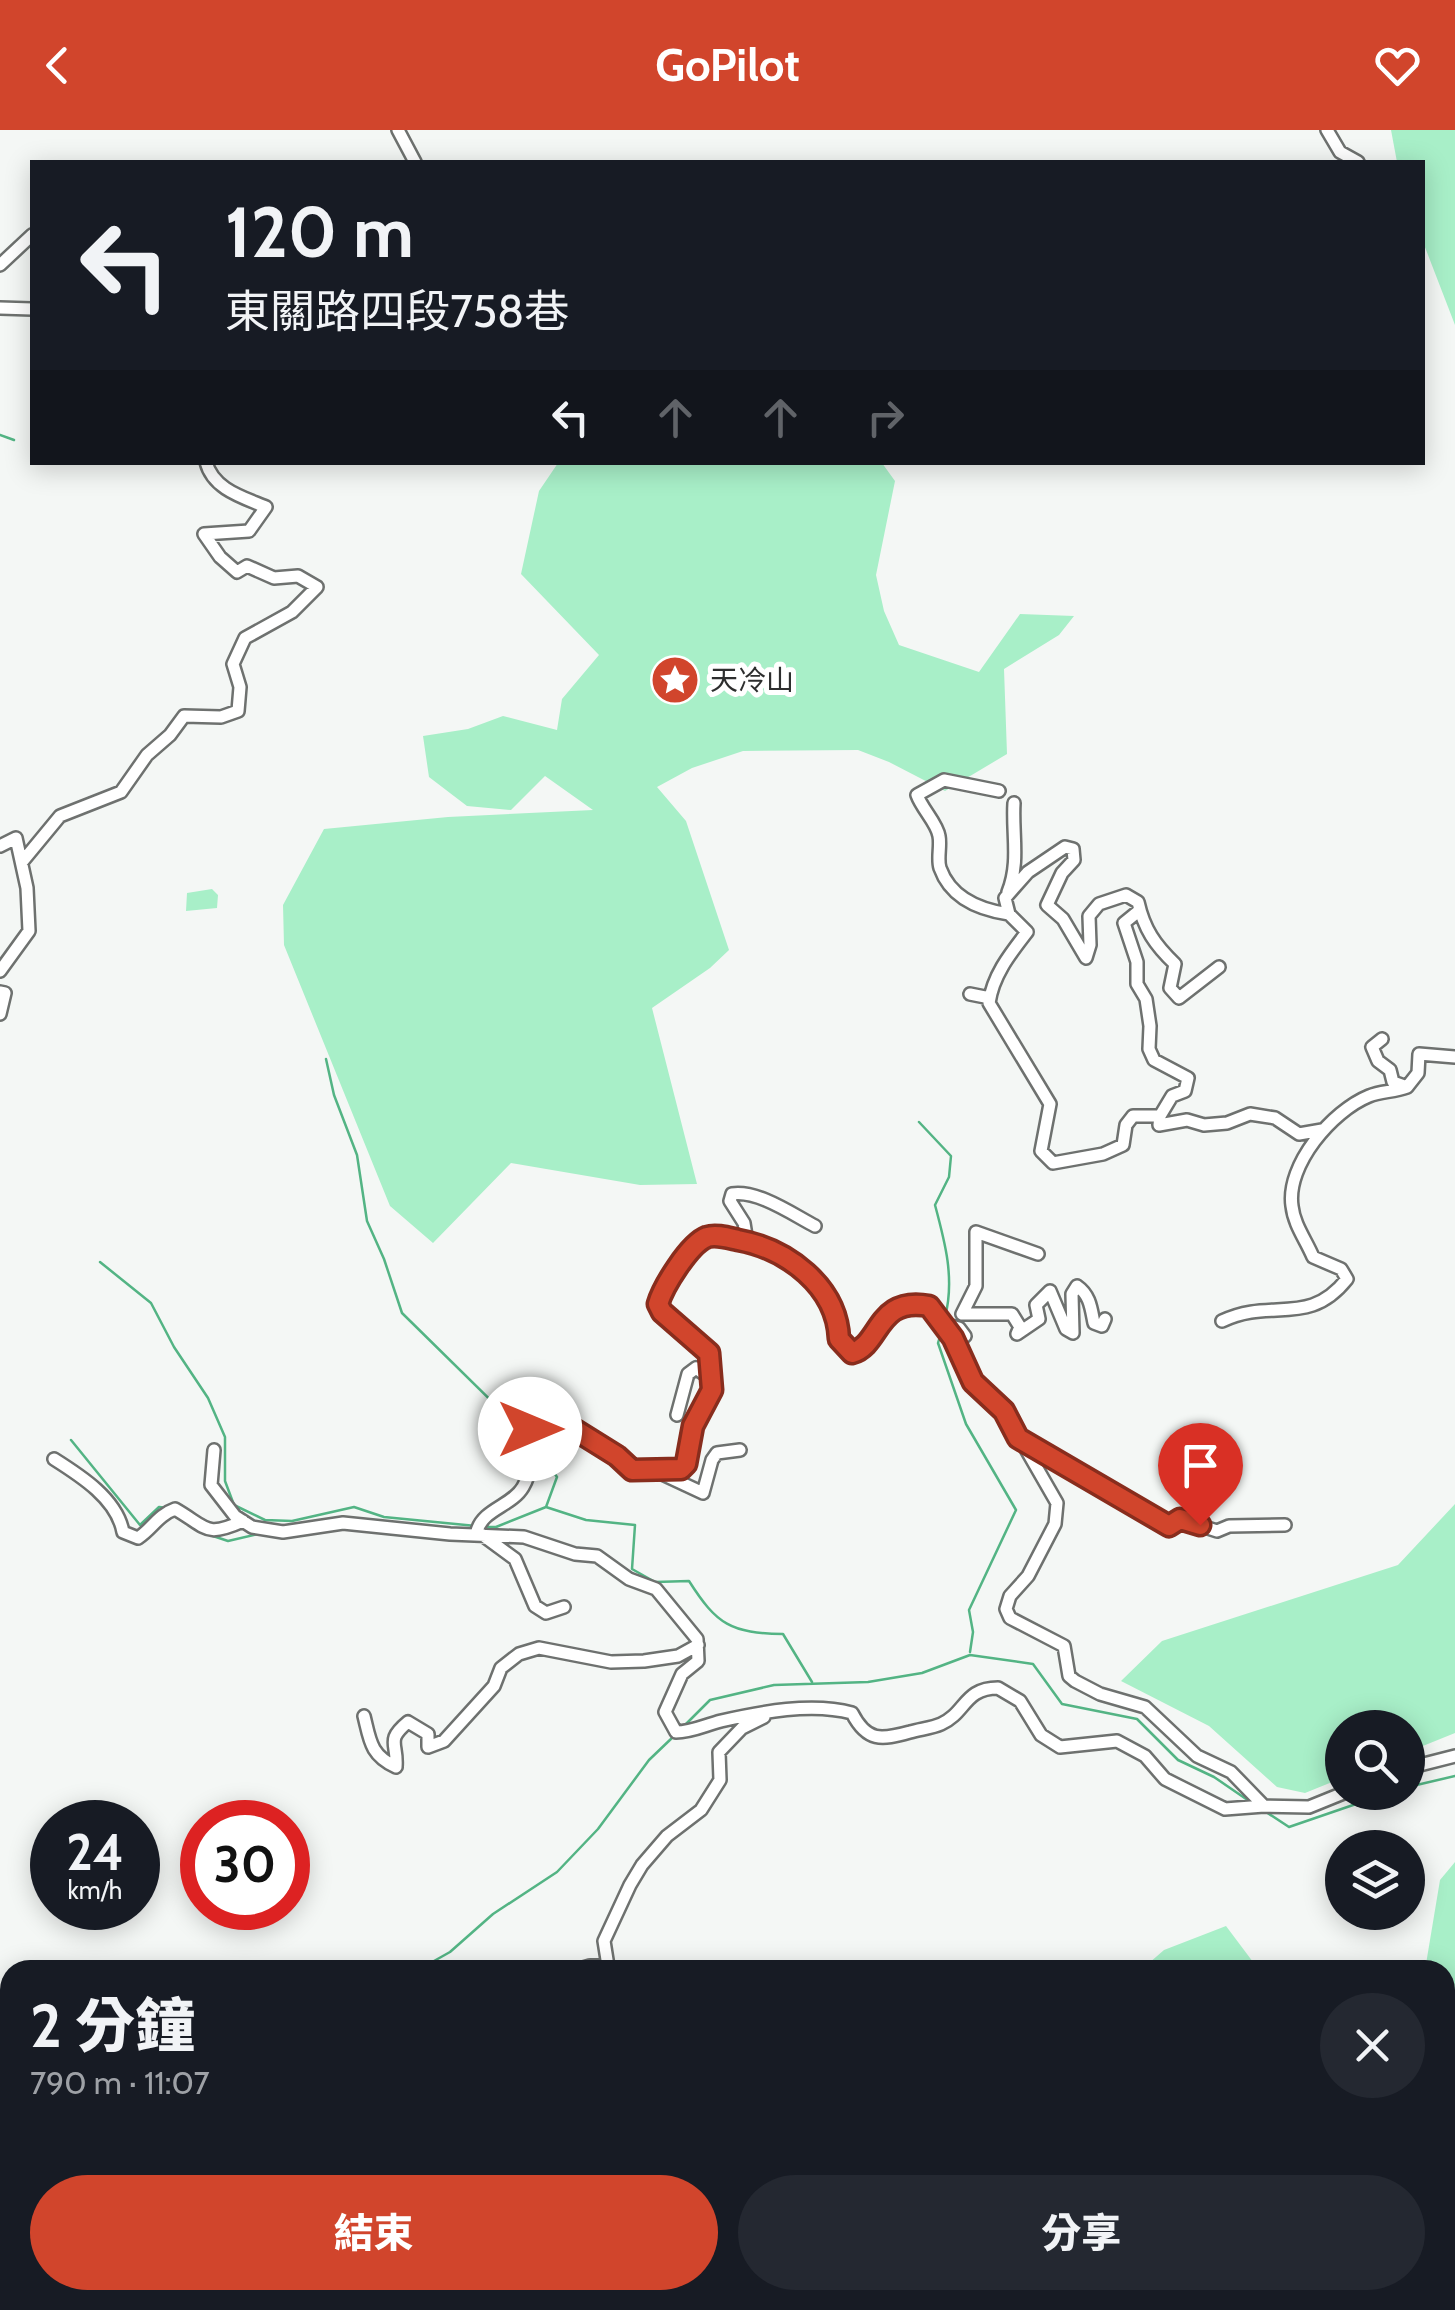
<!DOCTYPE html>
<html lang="zh-TW">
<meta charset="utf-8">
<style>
:root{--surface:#171b24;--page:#242831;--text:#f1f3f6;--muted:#9ea1a6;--accent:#d1452c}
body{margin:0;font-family:Cabin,"Noto Sans TC",sans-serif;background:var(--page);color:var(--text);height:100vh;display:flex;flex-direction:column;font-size:38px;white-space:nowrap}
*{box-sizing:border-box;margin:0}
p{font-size:32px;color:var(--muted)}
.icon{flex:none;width:55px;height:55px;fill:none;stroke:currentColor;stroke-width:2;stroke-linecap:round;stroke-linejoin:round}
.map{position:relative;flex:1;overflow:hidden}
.side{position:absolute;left:0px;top:1830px;width:1455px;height:350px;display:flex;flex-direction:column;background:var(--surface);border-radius:30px 30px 0 0;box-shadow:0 5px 25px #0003}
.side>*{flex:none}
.guide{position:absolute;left:30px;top:30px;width:1395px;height:305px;border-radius:0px;box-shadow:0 5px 25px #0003;background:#171b24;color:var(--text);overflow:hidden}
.fabs{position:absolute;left:1325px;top:1580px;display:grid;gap:20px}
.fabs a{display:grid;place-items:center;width:100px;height:100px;border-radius:50%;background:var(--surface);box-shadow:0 5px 25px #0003;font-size:50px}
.speed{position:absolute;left:30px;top:1670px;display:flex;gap:20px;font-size:50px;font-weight:700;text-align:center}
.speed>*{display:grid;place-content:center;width:130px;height:130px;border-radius:50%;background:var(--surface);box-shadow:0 5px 25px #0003;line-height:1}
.speed small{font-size:25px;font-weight:400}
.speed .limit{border:15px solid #d22;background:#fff;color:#111}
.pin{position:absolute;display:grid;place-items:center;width:85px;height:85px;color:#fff;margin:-102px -42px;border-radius:50% 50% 50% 0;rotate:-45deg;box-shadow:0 0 10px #0007}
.pin .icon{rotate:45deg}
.me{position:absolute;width:110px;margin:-55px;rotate:90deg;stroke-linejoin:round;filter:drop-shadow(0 0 8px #0008)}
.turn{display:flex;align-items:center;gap:35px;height:210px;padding:0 30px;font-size:45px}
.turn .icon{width:130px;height:130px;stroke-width:2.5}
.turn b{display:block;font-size:70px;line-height:85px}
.lanes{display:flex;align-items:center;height:95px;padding:0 30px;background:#0003;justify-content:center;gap:50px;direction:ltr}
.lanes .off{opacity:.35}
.round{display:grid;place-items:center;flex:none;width:105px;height:105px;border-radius:52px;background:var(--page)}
.overview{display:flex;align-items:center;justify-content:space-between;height:170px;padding:0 30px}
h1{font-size:60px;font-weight:800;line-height:75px}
.button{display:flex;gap:20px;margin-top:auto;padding:20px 30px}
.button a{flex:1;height:115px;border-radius:60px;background:var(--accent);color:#fff;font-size:40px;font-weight:800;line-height:115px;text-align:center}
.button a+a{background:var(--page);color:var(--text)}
header{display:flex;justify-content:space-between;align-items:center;height:130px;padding:0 30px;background:var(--accent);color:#fff;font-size:45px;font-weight:800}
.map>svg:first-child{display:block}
.green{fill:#a8efc8}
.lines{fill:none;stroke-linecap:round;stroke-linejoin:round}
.stream{stroke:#53b484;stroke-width:2.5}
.minor-casing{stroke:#6e716f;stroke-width:16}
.minor{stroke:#fff;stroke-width:11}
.route-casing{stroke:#882d1d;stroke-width:25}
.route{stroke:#d1452c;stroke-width:18}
.labels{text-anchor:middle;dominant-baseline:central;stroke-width:10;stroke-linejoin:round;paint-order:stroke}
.poi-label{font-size:28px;fill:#2d2e2e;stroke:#fff;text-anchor:start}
</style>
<header><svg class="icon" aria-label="back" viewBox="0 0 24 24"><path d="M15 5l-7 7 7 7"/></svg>GoPilot<svg class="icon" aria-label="heart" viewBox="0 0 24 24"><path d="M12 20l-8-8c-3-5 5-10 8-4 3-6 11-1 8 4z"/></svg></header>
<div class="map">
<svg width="1455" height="2180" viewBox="0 0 1455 2180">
<rect width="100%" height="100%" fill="#f4f7f5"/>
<path class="green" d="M1391,0H1455V195L1423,112L1422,32H1397Z
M736,332L882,333L895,351L876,445L884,481L899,515L979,542L1020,484L1074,486L1059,505L1004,539L1007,624L945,661L889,632L858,620L743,621L692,638L657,657L686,691L729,820L710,838L652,878L697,1054L640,1055L511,1033L433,1113L390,1076L284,815L283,775L324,699L448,687L593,680L545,646L511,680L467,676L429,647L423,606L468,599L503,586L557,600L562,569L599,525L521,444L539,361L558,333Z
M212,759L218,765L217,778L186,781L187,763Z
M1455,1374V1603L1408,1622V1598H1342V1648L1305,1663L1277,1657L1209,1596L1121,1551L1162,1511L1398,1435Z
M1455,1732V1951L1445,1976V1840H1425L1440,1750Z
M1226,1796L1259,1840H1141L1164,1820Z
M363,2170H427L434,2180H360Z
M651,2170H735V2180H654Z
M834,2170H963L957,2180H829Z
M1016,2170H1286V2180H1014Z"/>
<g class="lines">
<path class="stream" d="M0,305L14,310
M326,929L334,965L357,1025L367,1091L384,1129L402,1183L524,1303
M919,992L951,1026L949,1047L935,1075C945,1112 955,1149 945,1187
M100,1132L151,1173L174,1217L208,1268L225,1307V1351L234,1375L265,1390L292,1391L354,1377L384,1387L476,1396
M942,1200L938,1213L966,1294L1016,1380L969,1480L973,1502L970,1522
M530,1309L557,1347L546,1377L586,1390L635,1395L632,1439L655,1452L689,1451C717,1495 731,1503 783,1504L812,1552
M71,1310L140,1395L159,1377L168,1378
M484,1397H496L546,1377
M213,1406L228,1411L258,1404
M682,1598L710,1570L774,1555L868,1552L922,1543L970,1525L1033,1534L1062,1574L1137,1589L1178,1630L1214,1647L1249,1671
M1408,1657L1455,1646
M1266,1682L1289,1697L1391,1662
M418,1840L450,1822L493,1784L557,1742L598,1699L649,1630L673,1607
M1445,2013L1455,2000"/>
<g class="minor-casing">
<path id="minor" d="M398,0L415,32
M1327,0L1340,22L1358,32
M0,135L32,105
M0,178L32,179
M999,661L944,650L917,665C922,679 937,693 939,706C941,716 937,729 940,738C951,769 981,780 1009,784
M0,716L16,708L27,758L29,801L0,841
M22,732L60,686L121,662L147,625L170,605L184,586L221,587L238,581L240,557L233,534L245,508L292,482L317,457L298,446L274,448L247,436L237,442L220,427L204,404L249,401L266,377C242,367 213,359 206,332
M1008,762C1020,732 1012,704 1014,673
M1140,780L1124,793L1137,832V854L1146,869L1150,896L1149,919L1154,930L1188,948L1185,961L1172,966L1160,986H1133L1126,995L1123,1015L1103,1024L1053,1033L1041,1021L1050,974L989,873C993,845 1010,824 1027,802L1009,784L1005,768L1028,742L1065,717L1073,719L1074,730L1062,743L1047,775L1063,789L1086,828L1090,815L1089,786L1099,774L1126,765L1138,772C1144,799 1155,815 1175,834L1170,858L1179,868L1219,837
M0,862L5,863L0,884
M970,864L990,868
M1382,909L1372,917L1378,931L1390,940L1393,952L1407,957
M1160,986L1159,995L1187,990L1204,995L1227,993L1250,984L1275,988L1299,1004L1322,1000
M747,1112L744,1093L730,1071L732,1064C758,1060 792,1084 815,1096
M1038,1124L976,1102V1156L962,1184H1012L1020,1197L1017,1204L1039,1189L1036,1175L1050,1161L1066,1199L1073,1203L1072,1164L1077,1156C1090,1165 1091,1178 1094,1193L1102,1196L1105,1189
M1222,1191C1272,1167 1308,1198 1347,1149L1341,1139L1313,1127C1306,1110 1294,1095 1292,1076C1286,1035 1332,981 1369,966C1381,961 1394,962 1407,957L1418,943L1419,924L1455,927
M943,1194L959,1198L965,1206
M677,1285L688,1244L696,1238L711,1249
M1022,1310L1169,1397L1180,1389L1217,1401L1229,1396L1285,1395
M214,1320L211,1355L235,1386L252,1397L283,1402L343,1393L450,1404L524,1407L575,1424L597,1426L629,1449L656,1459L697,1509L698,1531L682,1544L665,1582L676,1602C692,1602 705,1595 721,1591C761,1582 812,1572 852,1583C867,1612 881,1610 910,1602C920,1599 932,1598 941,1594C966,1583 964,1558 998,1558L1020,1571L1041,1605L1060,1617L1117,1611L1145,1626L1165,1649L1225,1679L1264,1676L1309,1677L1346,1662
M54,1329C81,1346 117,1369 123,1402L138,1408C152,1399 158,1385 175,1379C208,1398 205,1408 243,1391
M658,1342L703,1363L712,1330L717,1323L740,1320
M564,1477L546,1483L535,1476L515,1429L477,1401C483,1379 512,1376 523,1357C545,1319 496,1313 556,1288L617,1326L632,1340L681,1339L686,1334L693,1297L712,1260L709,1223L662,1183L658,1174C665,1148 687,1124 708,1107C763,1107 810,1134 836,1182C844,1198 835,1211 852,1223C881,1214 876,1167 929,1176L953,1208L973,1252L1004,1281L1057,1373L1055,1394L1028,1446L1010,1466L1006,1479L1010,1488L1064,1516L1069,1546L1075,1551L1100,1564L1145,1577L1197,1626L1231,1642L1264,1676
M364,1586C370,1610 370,1625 396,1637C398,1613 385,1611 408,1592L428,1604V1617L444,1611L494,1556L501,1538L519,1524L539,1518L611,1532L644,1531L678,1526L698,1515
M1408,1638L1455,1626
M576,1840L590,1836H608L604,1811L630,1755L642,1735L667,1706L701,1680L720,1650L719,1622L742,1598L764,1587
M0,1954L10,1970
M146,2180L148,2170"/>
</g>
<use href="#minor" class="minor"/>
</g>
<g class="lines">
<g class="route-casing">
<path id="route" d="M530,1299L556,1288L617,1326L632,1340L681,1339L686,1334L693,1296L712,1260L709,1223L662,1182L658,1174C663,1157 689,1114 707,1107C716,1104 729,1108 738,1110C787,1119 837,1156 839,1209L852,1223C881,1215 876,1166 929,1176L953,1208L973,1252L1004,1281L1018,1308L1169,1396L1180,1389L1200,1395"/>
</g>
<use href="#route" class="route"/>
</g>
<defs>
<g id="sight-disc" transform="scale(2.5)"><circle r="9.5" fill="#d1452c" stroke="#fff"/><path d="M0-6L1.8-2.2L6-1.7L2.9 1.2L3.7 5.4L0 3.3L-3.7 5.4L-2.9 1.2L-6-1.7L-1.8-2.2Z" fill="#fff"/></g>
</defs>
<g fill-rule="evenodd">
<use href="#sight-disc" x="675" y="550"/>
</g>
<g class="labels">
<g class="poi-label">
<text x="710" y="550">天冷山</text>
</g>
</g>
</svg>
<div class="fabs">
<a><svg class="icon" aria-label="search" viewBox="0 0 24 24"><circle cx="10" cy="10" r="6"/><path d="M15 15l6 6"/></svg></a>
<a><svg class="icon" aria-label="layers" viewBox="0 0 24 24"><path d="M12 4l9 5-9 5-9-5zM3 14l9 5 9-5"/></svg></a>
</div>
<div class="speed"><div>24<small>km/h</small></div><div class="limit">30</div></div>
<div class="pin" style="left:1200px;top:1395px;background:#d93025"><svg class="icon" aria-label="arrive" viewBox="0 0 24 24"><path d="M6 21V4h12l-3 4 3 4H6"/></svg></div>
<svg class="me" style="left:530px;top:1299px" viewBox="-20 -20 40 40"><circle r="19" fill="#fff"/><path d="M0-13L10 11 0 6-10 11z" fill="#d1452c"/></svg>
<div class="guide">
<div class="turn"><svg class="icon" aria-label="left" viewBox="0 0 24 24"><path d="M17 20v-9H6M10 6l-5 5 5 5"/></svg><div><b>120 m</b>東關路四段758巷</div></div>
<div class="lanes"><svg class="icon" aria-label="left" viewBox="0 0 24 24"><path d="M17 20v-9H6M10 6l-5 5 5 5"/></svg><svg class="icon off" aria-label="ahead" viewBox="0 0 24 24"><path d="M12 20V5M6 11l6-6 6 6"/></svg><svg class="icon off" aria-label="ahead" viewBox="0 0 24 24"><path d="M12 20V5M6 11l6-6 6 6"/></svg><svg class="icon off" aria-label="right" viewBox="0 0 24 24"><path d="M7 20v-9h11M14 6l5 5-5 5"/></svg></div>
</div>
<section class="side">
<div class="overview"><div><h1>2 分鐘</h1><p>790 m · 11:07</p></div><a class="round"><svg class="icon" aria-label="close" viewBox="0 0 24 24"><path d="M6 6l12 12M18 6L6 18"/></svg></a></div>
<div class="button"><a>結束</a><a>分享</a></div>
</section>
</div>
